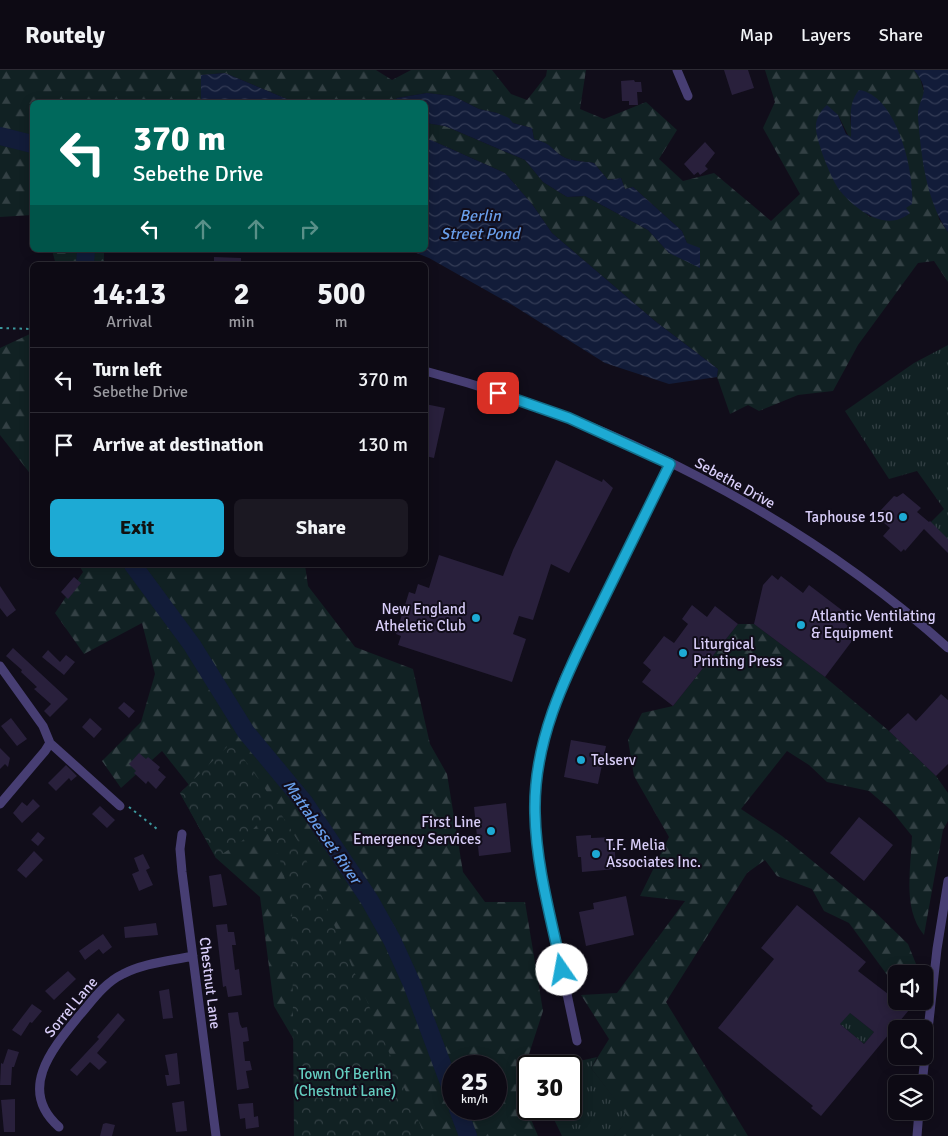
<!DOCTYPE html>
<style>
:root{--surface:#0d0a14;--page:#1b1822;--text:#f1f3f6;--muted:#9a9aa0;--line:#2d2b34;--accent:#1daad4}
body{margin:0;font-family:Signika,sans-serif;background:var(--page);color:var(--text);height:100vh;display:flex;flex-direction:column;font-size:19px;white-space:nowrap}
*{box-sizing:border-box;margin:0}
p{font-size:16px;color:var(--muted)}
.icon{flex:none;width:28px;height:28px;fill:none;stroke:currentColor;stroke-width:2;stroke-linecap:round;stroke-linejoin:round}
.map{position:relative;flex:1;overflow:hidden}
.drawer{position:absolute;left:30px;top:192px;width:398px;height:305px;display:flex;flex-direction:column;background:var(--surface);border-radius:8px;box-shadow:0 2px 12px #0003,0 0 0 1px var(--line)}
.drawer>*{flex:none}
.guide{position:absolute;left:30px;top:30px;width:398px;height:152px;border-radius:8px;box-shadow:0 2px 12px #0003,0 0 0 1px var(--line);background:#00695c;color:#fff;overflow:hidden}
.fabs{position:absolute;left:888px;top:895px;display:grid;gap:10px}
.fabs a{display:grid;place-items:center;width:45px;height:45px;border-radius:8px;background:var(--surface);box-shadow:0 2px 12px #0003,0 0 0 1px var(--line);font-size:25px}
.speed{position:absolute;left:442px;top:985px;display:flex;gap:10px;font-size:25px;font-weight:700;text-align:center}
.speed>*{display:grid;place-content:center;width:65px;height:65px;border-radius:50%;background:var(--surface);box-shadow:0 2px 12px #0003,0 0 0 1px var(--line);line-height:1}
.speed small{font-size:12px;font-weight:400}
.speed .limit{border:2px solid #111;border-radius:8px;background:#fff;color:#111}
.pin{position:absolute;display:grid;place-items:center;width:42px;height:42px;color:#fff;margin:-21px;border-radius:10px;box-shadow:0 2px 8px #0006}
.me{position:absolute;width:55px;margin:-28px;rotate:348deg;stroke-linejoin:round;filter:drop-shadow(0 0 4px #0008)}
.turn{display:flex;align-items:center;gap:18px;height:105px;padding:0 20px;font-size:22px}
.turn .icon{width:65px;height:65px;stroke-width:2.5}
.turn b{display:block;font-size:35px;line-height:42px}
.lanes{display:flex;align-items:center;height:48px;padding:0 20px;background:#0003;justify-content:center;gap:25px;direction:ltr}
.lanes .off{opacity:.35}
.eta{display:flex;justify-content:space-evenly;align-items:center;height:85px;text-align:center}
.eta b{font-size:30px;font-weight:800;line-height:35px}
.primary-button{display:flex;gap:10px;margin-top:auto;padding:10px 20px}
.primary-button a{flex:1;height:58px;border-radius:8px;background:var(--accent);color:#111;font-size:20px;font-weight:800;line-height:58px;text-align:center}
.primary-button a+a{background:var(--page);color:var(--text)}
ul{padding:0;list-style:none}
li{display:flex;align-items:center;gap:15px;height:65px;padding:0 20px;border-top:1px solid var(--line)}
li div{flex:1}
li b{display:block;font-size:19px}
li em{font-style:normal}
header{display:flex;align-items:center;gap:30px;box-sizing:border-box;height:70px;padding:0 25px;background:var(--surface);border-bottom:1px solid var(--line)}
header strong{font-size:24px}
nav{display:flex;gap:28px;margin-inline-start:auto;font-size:18px}
.map>svg:first-child{display:block}
.grass{fill:url(#grass-tufts)}
.forest{fill:url(#forest-firs);fill-rule:evenodd}
.park{fill:url(#park-crowns)}
.water{fill:url(#water-waves)}
.lines{fill:none;stroke-linecap:round;stroke-linejoin:round}
.river{stroke:#121c39;stroke-width:18}
.building{fill:#29203c;fill-rule:evenodd}
.path{stroke:#3c979d;stroke-width:2;stroke-dasharray:2.5 4;stroke-linecap:butt}
.minor{stroke:#473e73;stroke-width:9}
.route-casing{stroke:#136e8a;stroke-width:12}
.route{stroke:#1daad4;stroke-width:9}
.poi-dot{fill:#1daad4;stroke:#110d1a;stroke-width:2}
.labels{text-anchor:middle;dominant-baseline:central;stroke-width:4;stroke-linejoin:round;paint-order:stroke}
.street-label{font-size:15px;fill:#d8cdf8;stroke:#110d1a}
.poi-label{font-size:15px;fill:#d8cdf8;stroke:#110d1a;text-anchor:start}
.park-label{font-size:15px;fill:#64cdc0;stroke:#110d1a}
.water-label{font-size:16px;font-style:italic;fill:#699eea;stroke:#110d1a}
</style>
<header>
<strong>Routely</strong>
<nav><a>Map</a><a>Layers</a><a>Share</a></nav>
</header>
<div class="map">
<svg width="948" height="1066" viewBox="0 0 948 1066">
<defs>
<pattern id="grass-tufts" width="24" height="20" patternUnits="userSpaceOnUse" patternTransform="scale(1.25)"><rect width="24" height="20" fill="#112123"/><path d="M3 7l-1-3M5 7V3M7 7l1-3M15 17l-1-3M17 17v-4M19 17l1-3" fill="none" stroke="#334044"/></pattern>
<pattern id="forest-firs" width="22" height="20" patternUnits="userSpaceOnUse" patternTransform="scale(1.25)"><rect width="22" height="20" fill="#112123"/><path d="M5 1l3.5 6h-7zM16 11l3.5 6h-7z" fill="#334044"/></pattern>
<pattern id="park-crowns" width="20" height="18" patternUnits="userSpaceOnUse" patternTransform="scale(1.25)"><rect width="20" height="18" fill="#112123"/><path d="M2 6a3 3 0 1 1 6 0M12 15a3 3 0 1 1 6 0" fill="none" stroke="#334044"/></pattern>
<pattern id="water-waves" width="16" height="10" patternUnits="userSpaceOnUse" patternTransform="scale(1.25)"><rect width="16" height="10" fill="#121c39"/><path d="M0 5q4-4 8 0t8 0" fill="none" stroke="#343c56"/></pattern>
</defs>
<rect width="100%" height="100%" fill="#110d1a"/>
<path class="grass" d="M948,275V480L925,458L944,439L917,401L889,409L845,341L914,293Z
M840,935L874,962L864,974L840,954Z
M597,987L591,998L630,1048L614,1066H562L549,1039H571V996H558Z"/>
<path class="forest" d="M0,0H376L392,10L411,0H492L511,24L527,30L546,6L547,0H586L580,39L604,49L646,32L677,60L659,89L683,111L714,103L771,151L800,124L763,58L775,32L765,0H914L920,8L925,25L918,43L939,149L948,162V212L934,191L918,193L858,275L833,321L798,325L759,341L748,335L730,344L717,307L718,299L655,251L552,163L532,134L505,103L431,70H425V53L445,56L525,90L543,112L567,127L585,126L648,160L669,183L687,173L682,161L633,117L625,119L621,108L608,110L594,93C584,91 571,92 562,86C549,77 551,74 534,69L532,58L513,53L497,43L479,39L453,26L427,23L397,28L393,32H294L225,3L201,5V32H32V145L0,147ZM838,45L849,67H852L850,45L906,138L870,147L841,122Z
M52,180H104V195H56Z
M32,263V406L0,365V278Z
M79,495H305L308,516L355,577L413,599L430,674L447,704L463,802L485,832H525L543,941L518,1018L538,1066H294V970L274,936L260,827L216,788L180,723L189,715L162,681L121,718L102,691L141,652L155,604L142,553L84,584L55,543L83,502ZM454,996H496V1039H454Z
M738,554H754L825,607L889,661L936,706L948,723V751L943,760L924,865C902,838 911,799 912,766L891,740L869,721L827,712L809,695L787,681L741,739L782,766L876,843L908,874L920,904H896V917L849,853L824,841L812,819L777,806L765,790L747,803L666,932L748,1066H614L629,1048L591,998L609,969L581,925L617,923L685,831L640,826L669,767L634,706L628,670L642,643L673,636Z"/>
<path class="park" d="M232,672L264,717L298,771L425,1066H294L292,836L280,790L269,765L257,755L242,771L216,788L180,723Z"/>
<path class="water" d="M914,0H948V162C926,131 921,85 918,47C917,26 934,25 914,0Z
M225,3L294,32H201V5Z
M859,20C897,25 915,103 912,134L906,138L910,143C887,162 858,142 841,122C832,112 817,73 816,59C815,50 820,41 827,35L838,45L846,64L851,67C852,49 847,35 859,20Z
M427,23L453,26L479,39L497,43L509,48L513,53L532,58L534,69C552,74 549,77 562,86C571,92 584,91 594,93L608,110L621,108L625,119L633,117L682,161L687,173L700,178V198L669,183L648,160L585,126L567,127L543,112L525,90L445,56L425,53V32H393L397,28Z
M425,70H431L505,103L532,134L552,163L655,251L718,299L717,307L669,314L605,293L514,236L429,188L409,180H425Z"/>
<g class="lines">
<path class="river" d="M0,66L32,74
M85,195L86,180
M133,495L192,575L246,662L304,732L369,829L392,870L412,914L454,1026
M458,1039L468,1066"/>
</g>
<path class="building" d="M724,0H748L754,18L732,25Z
M634,10L635,12H641L642,22H637L638,35H629V31H622L621,11Z
M705,72L715,83L705,96L708,99L700,105L698,102L694,105L684,94Z
M214,187L241,188V195H214Z
M425,334L445,338L434,388L425,386Z
M556,390L602,412L603,409L613,418L569,503L551,494L533,550L519,546L513,564L526,569L512,612L398,575L401,566L396,564L409,522L415,524L418,514L429,518L439,485L503,506L513,480Z
M903,423L921,438L917,442L929,452L930,451L948,469V483L924,459L905,481L904,479L901,482L883,466L890,458L884,453L888,448L880,441L894,426L897,427Z
M772,505L778,510L781,506L803,523L809,515L843,541L839,547L848,556L845,560L855,567L825,607L754,554L763,515Z
M74,507L81,513L68,529L61,522Z
M0,516L16,540L7,547L0,538Z
M692,535L707,547L715,536L738,554L673,636L642,612L651,600L643,593L664,566L674,573L688,554L682,549Z
M13,578L68,629L50,647L44,641L51,634L34,619L37,617L21,602L22,600L6,586Z
M48,580L60,592L66,585L75,592L64,605L42,587Z
M941,624L948,630V694L936,706L889,661L908,643L916,651Z
M124,632L135,641L129,648L118,638Z
M11,648L27,669L17,676L1,656Z
M90,648L102,659L94,668L82,657Z
M571,670L606,676L598,714L564,707Z
M0,678L10,688L8,697L5,694L0,699Z
M139,683L146,689L148,687L160,697L158,700L166,707L156,719L148,711L146,714L134,703L136,701L129,694Z
M66,695L77,706L71,711L69,708L56,721L48,713Z
M33,729L40,736L22,753L13,743L22,732L27,736Z
M506,733L511,782L479,786L474,737Z
M100,736L115,750L107,758L92,744Z
M859,747L893,775L864,811L830,783Z
M38,762L45,768L38,776L31,770Z
M591,765V768L614,767L616,799L582,802L581,787H578L576,766Z
M34,781L43,790L26,808L17,800Z
M143,784L150,798L146,800L153,815L139,821L132,804L139,801L134,788Z
M221,804L227,835L213,837L209,806Z
M626,826L634,865L586,876L579,842L594,839L593,833Z
M797,835L866,892L858,901L909,940L821,1046L811,1038L813,1036L718,958L774,889L761,878ZM850,943L874,962L864,974L840,954Z
M156,853L158,865L125,868L124,857Z
M227,854L228,862H234L236,875H232L235,900L239,899L242,925L228,927L226,916L223,917L216,855Z
M103,864L112,877L103,884L99,879L85,890L79,881Z
M68,901L76,909L54,930L45,921Z
M169,919L173,948L163,949L159,921Z
M32,934L42,941L32,953L30,952L21,966L12,960Z
M238,942L240,954L242,958L247,957L249,971L243,972L245,991H250L252,1000L246,1001L249,1018L237,1020L228,943Z
M118,943L125,950L97,983L107,992L99,1000L90,992L77,1006L70,1000L99,969L97,967Z
M8,979L19,982L14,997H12L11,1015H0L1,993L3,994Z
M177,983L180,1014L167,1016L165,1005H169L165,985Z
M15,1029V1062H4L1,1030Z
M184,1031L187,1061L176,1062L172,1033Z
M253,1033L254,1047L258,1046L259,1057L246,1059L245,1048L240,1049L238,1034Z
M106,1053L115,1055L112,1066H100L103,1054Z"/>
<g class="lines">
<path class="path" d="M0,258L32,259
M129,737L157,759"/>
<path class="minor" d="M677,0L688,26
M425,301C613,350 804,448 948,578
M0,596L43,656L50,673L120,736
M0,734L45,681L50,673
M182,764L180,779L182,802L216,1066
M577,971L540,797L535,743L536,714L546,660L564,609L669,394
M922,1014L937,879L948,811
M59,1057C17,1020 52,979 79,946C92,931 104,913 123,904C144,893 170,891 193,886
M917,1066L919,1041"/>
</g>
<g class="lines">
<g class="route-casing">
<path id="route" d="M498,323L569,348L670,394C648,438 627,482 605,526C571,596 533,664 535,743C536,796 551,848 562,900"/>
</g>
<use href="#route" class="route"/>
</g>
<g class="poi-dot">
<circle cx="903" cy="447" r="5"/>
<circle cx="476" cy="548" r="5"/>
<circle cx="801" cy="555" r="5"/>
<circle cx="683" cy="583" r="5"/>
<circle cx="581" cy="690" r="5"/>
<circle cx="491" cy="761" r="5"/>
<circle cx="596" cy="784" r="5"/>
</g>
<g class="labels">
<g class="street-label">
<text transform="translate(735 413) rotate(29)">Sebethe Drive</text>
<text transform="translate(210 913) rotate(83)">Chestnut Lane</text>
<text transform="translate(71 937) rotate(-50)">Sorrel Lane</text>
</g>
<g class="poi-label">
<text x="893" y="447" text-anchor="end">Taphouse 150</text>
<text x="466" y="539" text-anchor="end">New England<tspan x="466" dy="17">Atheletic Club</tspan></text>
<text x="811" y="546">Atlantic Ventilating<tspan x="811" dy="17">&amp; Equipment</tspan></text>
<text x="693" y="574">Liturgical<tspan x="693" dy="17">Printing Press</tspan></text>
<text x="591" y="690">Telserv</text>
<text x="481" y="752" text-anchor="end">First Line<tspan x="481" dy="17">Emergency Services</tspan></text>
<text x="606" y="775">T.F. Melia<tspan x="606" dy="17">Associates Inc.</tspan></text>
</g>
<g class="park-label">
<text x="345" y="1004">Town Of Berlin<tspan x="345" dy="17">(Chestnut Lane)</tspan></text>
</g>
<g class="water-label">
<text x="480" y="146">Berlin<tspan x="480" dy="18">Street Pond</tspan></text>
<text transform="translate(322 762) rotate(55)">Mattabesset River</text>
</g>
</g>
</svg>
<div class="fabs">
<a><svg class="icon" aria-label="sound" viewBox="0 0 24 24"><path d="M4 9h4l5-4v14l-5-4H4zM17 9q2 3 0 6"/></svg></a>
<a><svg class="icon" aria-label="search" viewBox="0 0 24 24"><circle cx="10" cy="10" r="6"/><path d="M15 15l6 6"/></svg></a>
<a><svg class="icon" aria-label="layers" viewBox="0 0 24 24"><path d="M12 4l9 5-9 5-9-5zM3 14l9 5 9-5"/></svg></a>
</div>
<div class="speed"><div>25<small>km/h</small></div><div class="limit">30</div></div>
<div class="pin" style="left:498px;top:323px;background:#d93025"><svg class="icon" aria-label="arrive" viewBox="0 0 24 24"><path d="M6 21V4h12l-3 4 3 4H6"/></svg></div>
<svg class="me" style="left:562px;top:900px" viewBox="-20 -20 40 40"><circle r="19" fill="#fff"/><path d="M0-13L10 11 0 6-10 11z" fill="#1daad4"/></svg>
<div class="guide">
<div class="turn"><svg class="icon" aria-label="left" viewBox="0 0 24 24"><path d="M17 20v-9H6M10 6l-5 5 5 5"/></svg><div><b>370 m</b>Sebethe Drive</div></div>
<div class="lanes"><svg class="icon" aria-label="left" viewBox="0 0 24 24"><path d="M17 20v-9H6M10 6l-5 5 5 5"/></svg><svg class="icon off" aria-label="ahead" viewBox="0 0 24 24"><path d="M12 20V5M6 11l6-6 6 6"/></svg><svg class="icon off" aria-label="ahead" viewBox="0 0 24 24"><path d="M12 20V5M6 11l6-6 6 6"/></svg><svg class="icon off" aria-label="right" viewBox="0 0 24 24"><path d="M7 20v-9h11M14 6l5 5-5 5"/></svg></div>
</div>
<section class="drawer">
<div class="eta">
<div><b>14:13</b><p>Arrival</p></div>
<div><b>2</b><p>min</p></div>
<div><b>500</b><p>m</p></div>
</div>
<ul>
<li><svg class="icon" aria-label="left" viewBox="0 0 24 24"><path d="M17 20v-9H6M10 6l-5 5 5 5"/></svg><div><b>Turn left</b><p>Sebethe Drive</p></div><em>370 m</em></li>
<li><svg class="icon" aria-label="arrive" viewBox="0 0 24 24"><path d="M6 21V4h12l-3 4 3 4H6"/></svg><div><b>Arrive at destination</b></div><em>130 m</em></li>
</ul>
<div class="primary-button"><a>Exit</a><a>Share</a></div>
</section>
</div>
